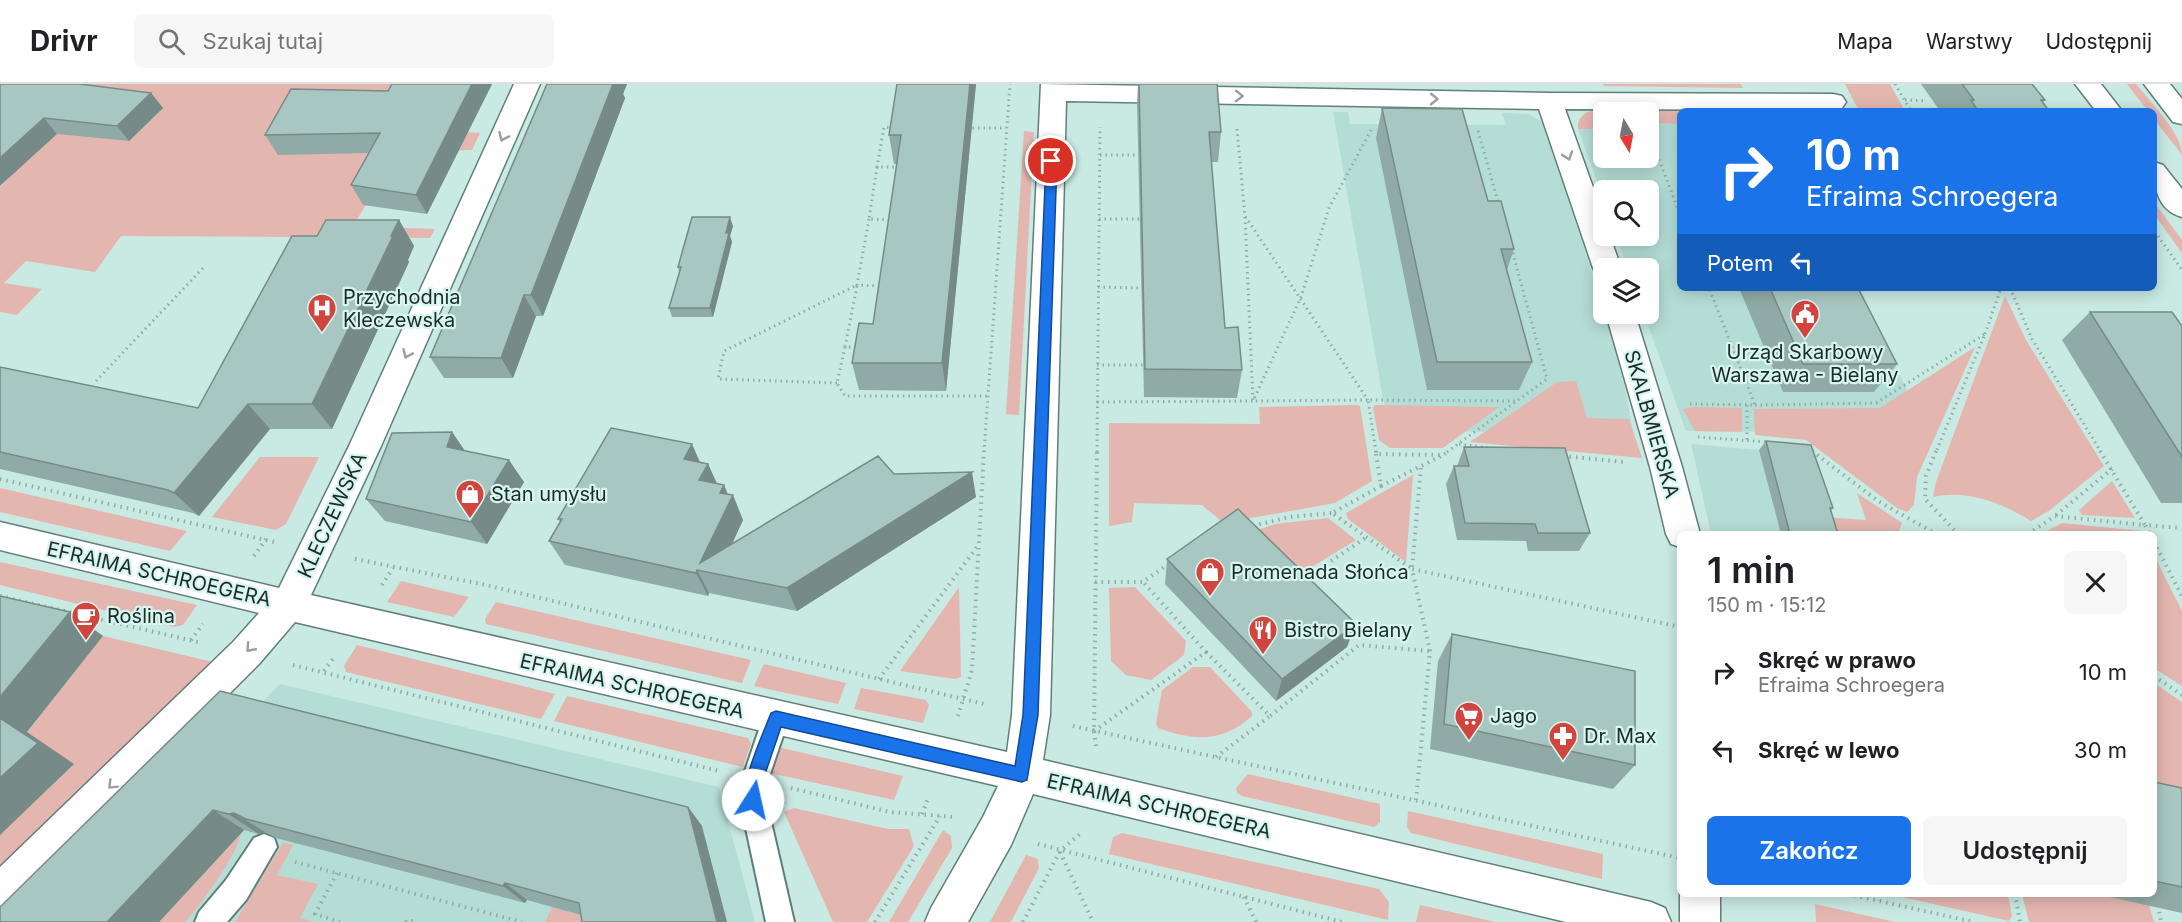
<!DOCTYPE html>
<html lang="pl">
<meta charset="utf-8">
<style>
:root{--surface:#fff;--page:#f6f6f6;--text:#202124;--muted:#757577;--line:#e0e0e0;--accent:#1a73e8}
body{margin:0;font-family:Inter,sans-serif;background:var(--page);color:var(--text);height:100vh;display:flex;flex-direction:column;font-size:22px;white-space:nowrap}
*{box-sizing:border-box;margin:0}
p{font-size:20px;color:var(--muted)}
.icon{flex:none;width:33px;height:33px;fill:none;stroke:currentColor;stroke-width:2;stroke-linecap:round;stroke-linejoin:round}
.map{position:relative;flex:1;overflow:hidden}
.sheet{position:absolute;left:1677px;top:447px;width:480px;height:366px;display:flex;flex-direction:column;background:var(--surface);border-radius:9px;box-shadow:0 3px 15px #0003}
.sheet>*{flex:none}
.hud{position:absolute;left:1677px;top:24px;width:480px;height:183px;border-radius:9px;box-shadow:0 3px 15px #0003;background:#1a73e8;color:#fff;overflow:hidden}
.needle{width:39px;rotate:170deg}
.controls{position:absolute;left:1593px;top:18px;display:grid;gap:12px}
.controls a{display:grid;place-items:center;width:66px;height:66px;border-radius:9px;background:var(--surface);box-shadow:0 3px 15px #0003;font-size:30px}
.pin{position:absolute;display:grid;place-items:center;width:51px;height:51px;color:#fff;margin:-26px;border:3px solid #fff;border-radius:50%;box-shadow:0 2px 6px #0007}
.me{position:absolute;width:66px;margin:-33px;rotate:10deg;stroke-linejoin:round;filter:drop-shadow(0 0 4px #0008)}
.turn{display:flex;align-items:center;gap:21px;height:126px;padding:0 30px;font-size:27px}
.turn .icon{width:78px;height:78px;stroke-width:2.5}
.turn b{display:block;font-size:42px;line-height:51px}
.then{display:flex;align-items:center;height:57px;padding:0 30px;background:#0003;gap:12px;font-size:22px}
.round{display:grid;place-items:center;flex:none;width:63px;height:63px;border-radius:9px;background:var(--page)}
.headline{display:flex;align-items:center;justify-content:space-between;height:102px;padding:0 30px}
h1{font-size:36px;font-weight:600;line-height:45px}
.primary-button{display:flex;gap:12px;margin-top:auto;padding:12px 30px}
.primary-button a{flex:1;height:69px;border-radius:9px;background:var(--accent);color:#fff;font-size:24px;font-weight:600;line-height:69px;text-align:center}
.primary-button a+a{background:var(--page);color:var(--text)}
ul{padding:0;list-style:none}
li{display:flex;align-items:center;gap:18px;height:78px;padding:0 30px}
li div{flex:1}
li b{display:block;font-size:22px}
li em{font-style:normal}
header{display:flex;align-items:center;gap:36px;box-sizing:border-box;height:84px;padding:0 30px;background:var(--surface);border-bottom:2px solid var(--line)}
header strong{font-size:28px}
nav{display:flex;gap:33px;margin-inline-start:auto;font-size:21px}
.search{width:420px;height:54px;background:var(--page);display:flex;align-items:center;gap:15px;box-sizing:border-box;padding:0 21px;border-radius:9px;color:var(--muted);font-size:22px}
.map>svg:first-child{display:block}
.built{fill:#b4ddd6;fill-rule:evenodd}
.green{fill:#e4b6b0}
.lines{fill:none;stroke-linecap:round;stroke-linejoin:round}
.lane-casing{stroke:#617f7a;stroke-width:4}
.street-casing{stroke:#617f7a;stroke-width:3}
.secondary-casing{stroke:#617f7a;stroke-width:3}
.path-far1{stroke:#92aba6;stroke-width:3;stroke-dasharray:1.5 4;stroke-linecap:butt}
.path{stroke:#92aba6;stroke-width:4;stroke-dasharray:1.5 5;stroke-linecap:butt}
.lane{fill:#fff;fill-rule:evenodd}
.street{fill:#fff;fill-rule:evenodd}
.secondary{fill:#fff;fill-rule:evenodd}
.wall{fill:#90aba7}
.shaded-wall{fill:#768b88}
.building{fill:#a8c7c2;stroke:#768b88;stroke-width:1.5}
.oneway{stroke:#9a9f9e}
.route{fill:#1a73e8;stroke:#114b97;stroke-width:1.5}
.labels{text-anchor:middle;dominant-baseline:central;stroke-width:4.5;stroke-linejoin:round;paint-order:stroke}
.poi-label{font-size:20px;fill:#1e2a28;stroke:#d6f6f0;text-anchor:start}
.street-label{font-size:20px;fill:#1e2a28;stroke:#d6f6f0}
</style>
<header>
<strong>Drivr</strong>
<div class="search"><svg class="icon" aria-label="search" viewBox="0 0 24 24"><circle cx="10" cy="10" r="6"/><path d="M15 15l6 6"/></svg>Szukaj tutaj</div>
<nav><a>Mapa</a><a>Warstwy</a><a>Udostępnij</a></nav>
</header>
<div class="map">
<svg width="2182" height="838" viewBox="0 0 2182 838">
<rect width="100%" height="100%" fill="#c9e9e3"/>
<path class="built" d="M1601,25L1680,27V204H1857L1928,349L1686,347L1644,230H1648V184H1628L1616,152H1648V106H1604L1603,114L1578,45V38L1582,32L1589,27ZM1604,28H1648V74H1604Z
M1333,28H1348L1350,40L1506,41L1502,29L1529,30L1542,38L1598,206L1625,304L1633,347L1389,348Z
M1691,360L1804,370L1828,450H1711Z
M280,600L719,703L755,838H45Z"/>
<path class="green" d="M64,0H429L466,48L480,49L472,66L417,67L375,106L353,142L435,145L430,154L121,152L95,188L26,177L4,199L42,205L17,231L0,228V103L12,91L0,89V6Z
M1603,0H1741L1743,4L1604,2Z
M1845,0H1890L1905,27H1859Z
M2127,0H2136C2150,18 2182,49 2182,71L2154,35V27H2148Z
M1601,25H1632L1633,28H1604L1603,45H1578C1577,30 1589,27 1601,25Z
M1656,25L1741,27H1680V40L1649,39L1648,28H1646L1656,27Z
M1024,47L1034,48L1019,331L1006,330Z
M2154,118L2182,156V169L2154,130Z
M2005,212L2026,256L2104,382L2050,426L2031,437C2002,419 1967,405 1933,413L1936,398Z
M1975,263L1917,393L1914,421L1907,428L1897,424L1806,356L1755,351L1754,325L1880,324Z
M1576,297L1587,334L1629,335L1642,374L1470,358L1557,298Z
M1357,321L1360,322L1372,397L1335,419L1246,435L1226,441L1202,421L1134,419L1132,438L1109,442V339L1260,340L1259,323Z
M1375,321L1499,323L1443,364H1390L1379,356L1373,324Z
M1692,323L1742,324V348L1695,347L1683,325Z
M260,373H319L286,440L276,446L212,433Z
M1413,391L1406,478L1348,435L1346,429Z
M2112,397L2135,434L2082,431L2079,426Z
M0,404L187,447L170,467L0,428Z
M1857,409L1902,439L1898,450H1828L1823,433L1866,436Z
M1328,434L1356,456L1297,492L1255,447L1275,440Z
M2062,439L2142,447L2144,450H2047L2045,448Z
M2154,471L2182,527V602L2154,584Z
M0,478L197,521L183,541L174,543L0,501Z
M401,497L469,513L454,533L387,518Z
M959,503L961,593L955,595L900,587Z
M1135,503L1186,557L1184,571L1151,596L1126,591L1111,577L1109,504Z
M496,518L751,576L742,599L486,540L485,535Z
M103,552L213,578L0,783V751L27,648Z
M357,561L555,610L541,635L346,588L344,582Z
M764,580L846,599L838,620L754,602Z
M1193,583H1210L1252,628V632C1222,659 1194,657 1158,644L1156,639L1162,606Z
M2154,599L2182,618V728L2154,723Z
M861,604L926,616L929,621L923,639L854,625Z
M567,612L748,654L751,660L743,683L554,637Z
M782,664L903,692L894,716L770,689L777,667Z
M1248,690L1380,720V738L1374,743L1242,712L1237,709L1236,704Z
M794,724L888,745H909L914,762L867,838H833L784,728Z
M1408,727L1603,770L1602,795L1411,749L1407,743Z
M943,746L951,752L952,764L908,838H889Z
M241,749C238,770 200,822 185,838H159Z
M1122,749L1379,805L1389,818L1388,836L1109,770L1113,753Z
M283,759L293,761L277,791L318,800L300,834L314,838H235Z
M1026,771L1038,775L1039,784L1011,838H990Z
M1889,810H2008L2012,832L2009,837Z
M2022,810H2100L2149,821L2154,838H2029Z
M1815,820L1895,838H1816Z
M1420,821L1496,838H1416Z
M552,823L598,836V838H545Z"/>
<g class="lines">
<g class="lane-casing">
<path id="lane" d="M776,622L785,626L789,634L768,696L766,716L794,838H766L740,716L742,696L763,634L767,626Z
M264,750L274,754L277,763L246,816L227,838H195L199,828L226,796L254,754Z"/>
</g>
<g class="street-casing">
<path id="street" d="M514,0H540L381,362L311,511L1007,668L1012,631L1041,0L1549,9L1833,10L1842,12L1846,18L1842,24L1833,26L1565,25L1604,134V152H1610L1621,184H1604V193L1597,191L1593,184L1539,25L1066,17L1050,631L1043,676L1651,818L1665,824L1671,838H1566L1033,710L1011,761L968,838H925L931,824L983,733L998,702L295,538L259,580L14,825L0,831V783L233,558L259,529L0,466V438L279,504L349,362Z
M1606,230H1635L1682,383L1700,450H1680V463L1671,460L1666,450L1650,383Z
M1680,809L1720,810V838H1680Z"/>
</g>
<g class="secondary-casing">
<path id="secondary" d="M2075,0H2101L2122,27H2096Z
M2144,0H2170L2182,15V40L2173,38Z
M2154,78L2163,81L2182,105V133C2156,126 2154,101 2154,78Z"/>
</g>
<path class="path-far1" d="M1895,0L1911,27
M1905,16L1927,17
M894,44L884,43L877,83H902
M967,44H1006
M1237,45L1245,132L1368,316
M1478,47L1499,121
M1649,50L1680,130
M1100,71H1138
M877,83L869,135L893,136
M1245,133L1253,317L1368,316
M869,135L857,201L882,202
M1099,135H1140
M2158,152L2182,186
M857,202L845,263H860
M1098,203L1141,204
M2010,204L2032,255L2101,368
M1985,250L2001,204
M845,263L837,299L845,312H989
M1097,281H1143
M96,297L205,182
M837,299L718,295L724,267L857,201
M1097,318L1253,317L1301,213L1329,124L1371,46
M1690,320L1755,321L1709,204
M1747,321V357
M1755,321L1876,319L1985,250L1936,368
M1698,353L1768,358
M1459,360L1490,364
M1810,365L1814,368
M984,368L1010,0
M1097,368L1100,43
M1376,368L1368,316L1516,317
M1447,368L1547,295L1512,166"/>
<path class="path" d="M1376,367V370L1443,371L1449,367
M1812,367L1878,417L1936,450
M1936,367L1926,392L1925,415L1958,450
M2100,367L2145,441L2182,444
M1376,370L1381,402L1443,371
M1563,372L1624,378
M0,395L274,458
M1381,402L1332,429L1412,485L1421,382
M2056,431L2112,385
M1253,442L1289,433L1332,429
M2028,450L2055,432L2145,441L2150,450
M2154,458L2182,512
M254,472L266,455
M355,475L486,501L988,621
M1304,495L1367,453
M1095,498H1143L1170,479
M382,501L393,484
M0,512L198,558
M191,556L203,540
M1206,568L1270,632L1359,561L1430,567
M293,581L719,687
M324,587L335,572
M2154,592L2182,611
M879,595L977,463
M958,632L972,586L984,367
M1073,642L1680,774
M1094,647L1206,568L1143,498
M1096,662L1094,647L1097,367
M1216,673L1270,632
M791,704L890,728L954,733
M1416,716L1430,567L1412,485L1680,543
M922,730L929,712
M1038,760L1342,838
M1060,768L1093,838
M295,778L522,838
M337,789L315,830L340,838
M1848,810L1974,838
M1879,810V817
M2015,810L2020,838
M1244,813L1256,838
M2159,828L2161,838
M406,838L407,836L417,838
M875,838L940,732
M1023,838L1060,767L1081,749"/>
<use href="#lane" class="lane"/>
<use href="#street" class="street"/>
<use href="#secondary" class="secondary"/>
</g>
<path class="wall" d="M0,0L151,9L163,24L129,57L57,50Z
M392,0H492L427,130L363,121L351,101L369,69L278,71L265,51L388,7Z
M547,0H627L623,10L625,14L543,232H536L513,294H444L430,273Z
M976,0L946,307L859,306L852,279L873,240L897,80H894L889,51Z
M1138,0L1221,48L1218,78H1211L1225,244L1242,286L1237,314L1144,313L1137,20Z
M1921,0H2032L2045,16L2043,18L2049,27H1940Z
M1382,24L1488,117L1514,165L1507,186L1532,278L1519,306H1427L1376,54Z
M1680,50V62L1677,55Z
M399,136L414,162L408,176L409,178L332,345H270L199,432L193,429L0,385V283L198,324L317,152Z
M733,142L730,152L732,158L713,233H672L669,224L679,188L678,183Z
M1739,204H1858L1897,280L1874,308H1783Z
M2090,228L2182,242V419H2161L2062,256Z
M452,348L465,367L524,398L487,460L385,437L366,415Z
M1766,357L1833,424L1831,426L1838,450H1781L1759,366Z
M1464,363L1590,449L1579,467H1528L1526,457L1457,456L1446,400L1454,382H1457Z
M700,378L708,380L717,399L724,401L728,411L743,436L732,460L894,390L976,413L797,527L709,509L708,512L565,481L549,457L560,438L558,435Z
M1167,475L1347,563L1276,617L1165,500Z
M1452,550L1635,681L1613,705L1430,665L1438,577Z
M220,607L688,723L702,742L581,831L527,816L525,819L276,754L265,748L259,750L244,746L159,838H0Z
M2154,698L2182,704V829L2096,810H2154Z"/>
<path class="shaded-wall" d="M472,0H492L427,130L416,111Z
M613,0H627L623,10L625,14L543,232L531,211Z
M970,0H976L946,307L942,279Z
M151,9L163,24L129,57L117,42Z
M44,34L57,50L0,102V74Z
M730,133L733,142L730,152L732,158L713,233L710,224Z
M399,136L414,162L408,176L409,178L332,345L312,320Z
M524,211L536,232L513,294L501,274Z
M248,320L270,345L199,432L174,409Z
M452,348L467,370L447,363Z
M692,360L703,385L684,375Z
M509,376L524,398L487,460L471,438Z
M708,380L719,405L699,396Z
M972,388L976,413L797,527L787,504Z
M724,401L730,416L733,411L743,436L718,490L700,479L720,409Z
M697,486L709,509L708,512L696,489Z
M70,528L103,552L27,648L74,680L0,751V613Z
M1356,540L1347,563L1276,617L1282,595Z
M688,723L702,742L727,838H717Z
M213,726L244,746L159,838H107Z
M234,729L265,748L259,750L228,730Z
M505,799L527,816L525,819L503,802Z"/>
<path class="building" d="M0,0H80L151,9L117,42L44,34L0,74Z
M392,0H472L416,111L351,101L380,49L265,51L291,5L388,7Z
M547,0H613L531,211H524L501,274L430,273Z
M897,0H970L942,279H852L859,239L873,240L901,51H889Z
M1139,0H1217L1221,48H1209L1225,244L1238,243L1242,286L1145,285Z
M1962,0H2032L2045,16H2041L2049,27H1978L1971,16H1974Z
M1382,24L1462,25L1488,117H1501L1514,165H1501L1532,278H1437Z
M1692,26H1770V27H1692Z
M692,133H730L726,149H729L710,224H669L681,183H678Z
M326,136H399L391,152H393L312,320H248L174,409L168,406L0,368V283L198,324L292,152H317Z
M1770,204H1858L1897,280H1803Z
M2090,228H2172L2182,242V373Z
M611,344L692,360L684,375L708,380L699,396L724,401L720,409L733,411L700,479L878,372L894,390L972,388L787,504L697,486L696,489L549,457L562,435H558Z
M452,348L447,363L509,376L471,438L366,415L392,349Z
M1766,357L1811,361L1833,424H1830L1838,450H1790Z
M1464,363L1565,364L1590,449H1538L1535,440L1465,439L1454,382H1469Z
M1238,425L1356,540L1282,595L1167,475Z
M0,512L70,528L0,613Z
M1452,550L1635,587V681L1444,640Z
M220,607L688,723L717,838H582L579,819L505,799L503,802L246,735L234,729L228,730L213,726L107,838H0V823Z
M0,634L38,659L0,694Z
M2154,698L2182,704V803L2154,797Z"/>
<defs><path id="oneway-chevron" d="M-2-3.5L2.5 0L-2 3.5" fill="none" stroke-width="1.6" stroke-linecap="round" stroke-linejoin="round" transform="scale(1.5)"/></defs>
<g class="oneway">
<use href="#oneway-chevron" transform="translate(1239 12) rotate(1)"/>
<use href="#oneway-chevron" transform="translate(1434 15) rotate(1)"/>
<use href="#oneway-chevron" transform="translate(503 53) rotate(114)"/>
<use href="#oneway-chevron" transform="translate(1568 72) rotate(71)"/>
<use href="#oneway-chevron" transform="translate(407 270) rotate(114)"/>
<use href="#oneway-chevron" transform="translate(250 564) rotate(132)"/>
<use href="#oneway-chevron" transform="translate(112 701) rotate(135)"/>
</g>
<path class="route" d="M1051,74L1057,77L1038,631L1027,696L1022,698L781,643L763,696L759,721L753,724L747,721C739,701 761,655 769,634L771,629L776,627L1015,682L1023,631L1046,77Z"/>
<defs>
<g id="hospital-pin" transform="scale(1.5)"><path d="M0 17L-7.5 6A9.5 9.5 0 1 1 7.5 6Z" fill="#d2443e" stroke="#d6f6f0"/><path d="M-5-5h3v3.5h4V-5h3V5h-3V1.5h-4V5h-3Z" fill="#fff"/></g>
<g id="civic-pin" transform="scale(1.5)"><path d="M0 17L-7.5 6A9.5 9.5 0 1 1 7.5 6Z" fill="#d2443e" stroke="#d6f6f0"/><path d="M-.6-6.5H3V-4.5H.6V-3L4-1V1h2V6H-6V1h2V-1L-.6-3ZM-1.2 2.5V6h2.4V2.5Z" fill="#fff"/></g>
<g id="shop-pin" transform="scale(1.5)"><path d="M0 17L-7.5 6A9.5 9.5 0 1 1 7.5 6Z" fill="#d2443e" stroke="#d6f6f0"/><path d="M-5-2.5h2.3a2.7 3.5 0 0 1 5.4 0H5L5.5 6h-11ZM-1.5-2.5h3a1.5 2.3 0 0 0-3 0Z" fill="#fff"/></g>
<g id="cafe-pin" transform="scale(1.5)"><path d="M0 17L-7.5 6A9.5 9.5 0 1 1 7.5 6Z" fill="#d2443e" stroke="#d6f6f0"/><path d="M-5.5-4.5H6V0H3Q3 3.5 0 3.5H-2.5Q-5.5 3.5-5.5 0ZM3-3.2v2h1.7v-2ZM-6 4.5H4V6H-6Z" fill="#fff"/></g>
<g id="restaurant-pin" transform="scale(1.5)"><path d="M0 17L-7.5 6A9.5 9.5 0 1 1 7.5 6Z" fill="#d2443e" stroke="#d6f6f0"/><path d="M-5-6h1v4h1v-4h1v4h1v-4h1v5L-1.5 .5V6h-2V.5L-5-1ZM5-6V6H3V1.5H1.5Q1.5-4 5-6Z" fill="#fff"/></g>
<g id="supermarket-pin" transform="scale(1.5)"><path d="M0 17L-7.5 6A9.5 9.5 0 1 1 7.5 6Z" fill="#d2443e" stroke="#d6f6f0"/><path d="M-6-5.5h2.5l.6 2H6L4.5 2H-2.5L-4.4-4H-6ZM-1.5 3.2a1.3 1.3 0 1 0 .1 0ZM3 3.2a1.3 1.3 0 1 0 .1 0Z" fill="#fff"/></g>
<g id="pharmacy-pin" transform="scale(1.5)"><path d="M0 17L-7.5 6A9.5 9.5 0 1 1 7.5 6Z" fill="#d2443e" stroke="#d6f6f0"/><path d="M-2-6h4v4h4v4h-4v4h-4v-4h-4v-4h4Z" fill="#fff"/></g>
</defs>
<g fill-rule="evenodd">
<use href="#hospital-pin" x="322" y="224"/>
<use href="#civic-pin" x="1805" y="230"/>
<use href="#shop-pin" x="470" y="410"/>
<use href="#shop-pin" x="1210" y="488"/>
<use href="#cafe-pin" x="86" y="532"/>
<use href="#restaurant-pin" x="1263" y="546"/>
<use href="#supermarket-pin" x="1469" y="632"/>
<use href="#pharmacy-pin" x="1563" y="652"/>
</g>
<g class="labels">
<g class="poi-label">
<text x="343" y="213">Przychodnia<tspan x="343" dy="23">Kleczewska</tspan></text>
<text x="1805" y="268" text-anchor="middle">Urząd Skarbowy<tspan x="1805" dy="23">Warszawa - Bielany</tspan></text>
<text x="491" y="410">Stan umysłu</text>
<text x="1231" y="488">Promenada Słońca</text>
<text x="107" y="532">Roślina</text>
<text x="1284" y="546">Bistro Bielany</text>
<text x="1490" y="632">Jago</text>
<text x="1584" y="652">Dr. Max</text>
</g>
<g class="street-label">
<text transform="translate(1652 340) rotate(74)">SKALBMIERSKA</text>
<text transform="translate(332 431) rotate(-65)">KLECZEWSKA</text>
<text transform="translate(159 490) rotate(13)">EFRAIMA SCHROEGERA</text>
<text transform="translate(632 602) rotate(13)">EFRAIMA SCHROEGERA</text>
<text transform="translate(1159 722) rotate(13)">EFRAIMA SCHROEGERA</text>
</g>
</g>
</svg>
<div class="controls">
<a><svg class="needle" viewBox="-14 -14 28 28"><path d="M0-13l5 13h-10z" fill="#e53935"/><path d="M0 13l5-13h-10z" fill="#757577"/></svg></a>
<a><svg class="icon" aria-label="search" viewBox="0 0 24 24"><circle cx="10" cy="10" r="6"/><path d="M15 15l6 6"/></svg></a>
<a><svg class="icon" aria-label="layers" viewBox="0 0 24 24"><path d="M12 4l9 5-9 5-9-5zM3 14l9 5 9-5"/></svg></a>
</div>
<div class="pin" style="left:1051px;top:77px;background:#d93025"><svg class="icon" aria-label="arrive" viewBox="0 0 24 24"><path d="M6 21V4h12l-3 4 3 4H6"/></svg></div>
<svg class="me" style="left:753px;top:716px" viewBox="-20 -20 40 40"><circle r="19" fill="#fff"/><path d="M0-13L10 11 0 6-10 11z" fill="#1a73e8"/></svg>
<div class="hud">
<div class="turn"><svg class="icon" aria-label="right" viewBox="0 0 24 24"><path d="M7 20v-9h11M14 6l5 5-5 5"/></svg><div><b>10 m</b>Efraima Schroegera</div></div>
<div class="then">Potem<svg class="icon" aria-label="left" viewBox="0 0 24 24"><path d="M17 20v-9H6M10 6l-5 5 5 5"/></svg></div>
</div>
<section class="sheet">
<div class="headline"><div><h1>1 min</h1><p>150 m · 15:12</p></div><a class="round"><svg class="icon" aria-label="close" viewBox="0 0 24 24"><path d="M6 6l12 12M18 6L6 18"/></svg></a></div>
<ul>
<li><svg class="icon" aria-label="right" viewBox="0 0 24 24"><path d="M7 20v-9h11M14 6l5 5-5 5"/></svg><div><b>Skręć w prawo</b><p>Efraima Schroegera</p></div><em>10 m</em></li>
<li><svg class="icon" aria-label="left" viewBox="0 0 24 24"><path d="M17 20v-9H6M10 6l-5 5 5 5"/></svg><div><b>Skręć w lewo</b></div><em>30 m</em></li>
</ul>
<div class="primary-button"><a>Zakończ</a><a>Udostępnij</a></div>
</section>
</div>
